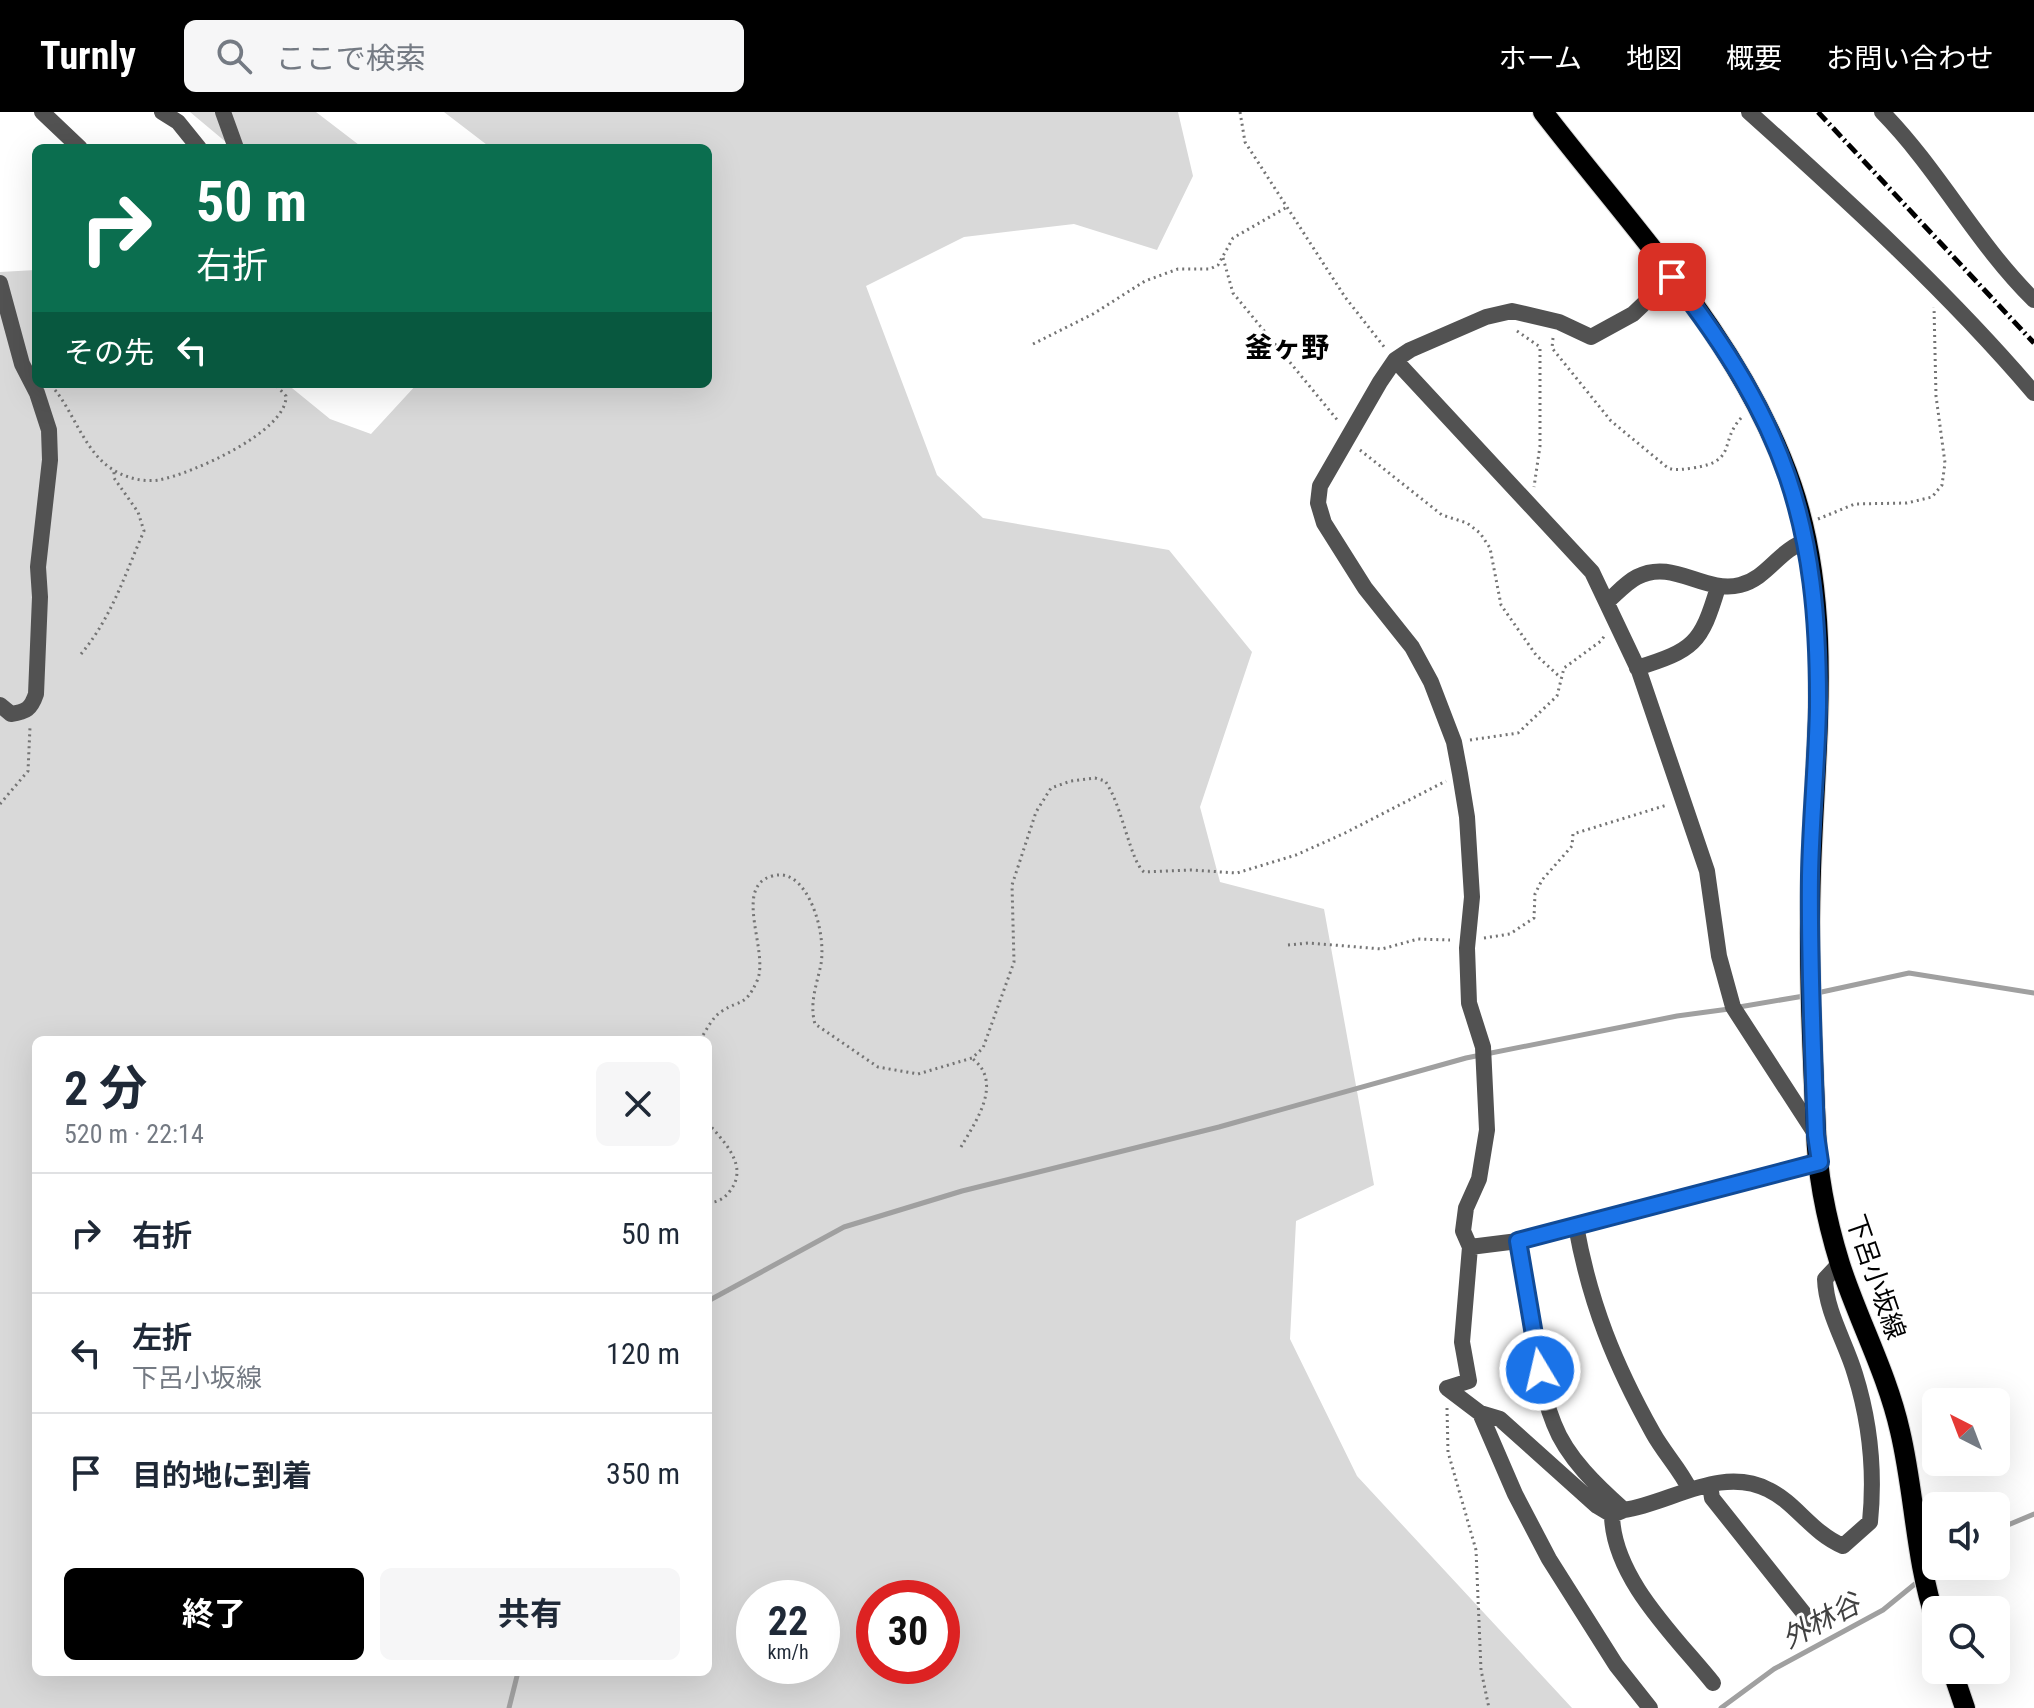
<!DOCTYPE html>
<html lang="ja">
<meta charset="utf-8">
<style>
:root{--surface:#fff;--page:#f6f6f7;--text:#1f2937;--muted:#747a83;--line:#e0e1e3;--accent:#000}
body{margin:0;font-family:"Roboto Condensed","Noto Sans JP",sans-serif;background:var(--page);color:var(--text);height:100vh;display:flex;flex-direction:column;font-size:30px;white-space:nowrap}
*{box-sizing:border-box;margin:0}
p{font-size:26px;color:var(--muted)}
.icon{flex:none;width:44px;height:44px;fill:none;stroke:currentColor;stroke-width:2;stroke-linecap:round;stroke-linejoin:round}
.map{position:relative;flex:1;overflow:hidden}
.drawer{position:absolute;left:32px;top:924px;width:680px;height:640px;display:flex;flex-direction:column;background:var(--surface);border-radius:12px;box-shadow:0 8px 32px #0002}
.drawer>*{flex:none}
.hud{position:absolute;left:32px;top:32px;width:680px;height:244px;border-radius:12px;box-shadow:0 8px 32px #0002;background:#0b6e4f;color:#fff;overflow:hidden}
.needle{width:52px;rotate:318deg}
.controls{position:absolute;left:1922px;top:1276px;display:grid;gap:16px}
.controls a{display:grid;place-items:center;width:88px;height:88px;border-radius:12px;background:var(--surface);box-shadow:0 8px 32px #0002;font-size:40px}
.speed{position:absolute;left:736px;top:1468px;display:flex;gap:16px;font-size:40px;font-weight:700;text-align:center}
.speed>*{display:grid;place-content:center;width:104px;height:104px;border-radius:50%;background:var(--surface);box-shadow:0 8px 32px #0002;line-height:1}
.speed small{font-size:20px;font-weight:400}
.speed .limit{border:12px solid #d22;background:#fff;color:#111}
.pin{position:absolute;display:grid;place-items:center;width:68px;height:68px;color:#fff;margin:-34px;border-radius:16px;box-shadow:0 4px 12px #0006}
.me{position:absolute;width:88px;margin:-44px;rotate:351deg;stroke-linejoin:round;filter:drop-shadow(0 0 6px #0008)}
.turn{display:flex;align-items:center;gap:28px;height:168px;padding:0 32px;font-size:36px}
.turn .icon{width:104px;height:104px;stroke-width:2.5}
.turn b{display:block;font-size:56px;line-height:68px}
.then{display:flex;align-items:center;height:76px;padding:0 32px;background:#0003;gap:16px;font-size:30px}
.round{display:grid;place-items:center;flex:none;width:84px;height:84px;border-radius:12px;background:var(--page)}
.overview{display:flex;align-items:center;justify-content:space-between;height:136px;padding:0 32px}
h1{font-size:48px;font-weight:700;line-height:60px}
.primary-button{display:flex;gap:16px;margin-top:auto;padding:16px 32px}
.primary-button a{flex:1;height:92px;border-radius:12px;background:var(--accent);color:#fff;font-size:32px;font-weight:700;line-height:92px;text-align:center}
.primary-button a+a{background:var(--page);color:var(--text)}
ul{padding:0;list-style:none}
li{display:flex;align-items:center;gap:24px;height:120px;padding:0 32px;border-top:2px solid var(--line)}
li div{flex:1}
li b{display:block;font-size:30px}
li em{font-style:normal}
header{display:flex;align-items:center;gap:48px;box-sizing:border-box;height:112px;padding:0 40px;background:var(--accent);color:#fff}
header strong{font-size:38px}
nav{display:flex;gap:44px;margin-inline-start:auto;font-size:28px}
.search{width:560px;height:72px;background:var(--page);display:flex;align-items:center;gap:20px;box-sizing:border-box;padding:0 28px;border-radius:12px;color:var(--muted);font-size:30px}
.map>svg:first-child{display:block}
.green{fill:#d9d9d9;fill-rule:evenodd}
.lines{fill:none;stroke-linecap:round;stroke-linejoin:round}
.stream{stroke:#a0a0a0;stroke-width:5}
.primary-casing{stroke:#dbdbdb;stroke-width:22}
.path{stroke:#747474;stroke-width:3;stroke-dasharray:2 4;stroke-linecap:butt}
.street{stroke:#525252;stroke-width:16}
.primary{stroke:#000;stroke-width:20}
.rail{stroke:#000;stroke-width:5;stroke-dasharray:12 4 2 4;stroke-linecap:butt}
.route-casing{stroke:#114b97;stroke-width:20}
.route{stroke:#1a73e8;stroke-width:14}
.labels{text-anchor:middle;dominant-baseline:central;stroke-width:6;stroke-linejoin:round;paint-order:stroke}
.street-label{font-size:26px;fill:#000;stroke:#fff}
.neighbourhood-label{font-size:28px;font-weight:bold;fill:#000;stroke:#fff}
.water-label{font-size:28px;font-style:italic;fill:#414141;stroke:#fff}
</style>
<header>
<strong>Turnly</strong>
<div class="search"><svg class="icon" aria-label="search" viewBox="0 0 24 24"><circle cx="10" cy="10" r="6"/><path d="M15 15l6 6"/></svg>ここで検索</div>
<nav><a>ホーム</a><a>地図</a><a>概要</a><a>お問い合わせ</a></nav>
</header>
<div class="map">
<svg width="2034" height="1596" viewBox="0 0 2034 1596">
<rect width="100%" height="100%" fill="#fff"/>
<path class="green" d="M190,0H316L363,36H233Z
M444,0H1178L1193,64L1157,138L1074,112L964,125L866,174L937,363L983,406L1169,438L1252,540L1200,695L1220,770L1324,797L1374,1073L1296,1109L1290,1227L1357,1364L1572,1596H0V160L36,158V272H287L330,307L371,322L417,272H708V36H491ZM36,928H708V1560H36ZM754,1486H822V1554H754ZM874,1486H942V1554H874Z"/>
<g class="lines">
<path class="stream" d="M1817,881L1909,861L2034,881
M1739,895L1804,884
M708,1189L844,1115L962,1079L1219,1015L1466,946L1677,904L1729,897
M1996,1418L2034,1402
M1928,1460L1938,1454
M509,1596L518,1560
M1721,1596L1774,1557L1883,1498L1921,1467"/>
<g class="primary-casing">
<path id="primary" d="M1543,0C1634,118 1743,231 1792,374C1834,497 1815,632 1811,759C1808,845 1812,932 1816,1017C1817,1062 1827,1110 1840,1152C1858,1208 1887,1261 1900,1319C1915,1382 1915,1447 1936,1509
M1952,1558L1965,1596"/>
</g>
<path class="path" d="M1240,0L1245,30L1345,185L1385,236
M1223,146L1233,181L1339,310
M1517,219L1540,235V334L1534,375
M1553,226L1552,236L1611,309L1668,356C1676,359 1684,357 1693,356C1739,349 1718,330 1742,305
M1033,232L1093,202L1145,169L1178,157H1210L1218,153L1233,126L1287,95
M55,278C76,304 86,344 117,360C130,367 145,370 159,368C191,362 287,320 286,284L275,272
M1360,338L1442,403L1467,411L1480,421L1490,436L1501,493L1536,543L1561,566
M1818,407L1855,392L1907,391L1932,385L1942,373L1945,351L1936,284L1934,195
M81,542C112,505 125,462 144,419L138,400L114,366V359
M1470,628L1518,621L1557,584L1564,556L1601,529L1605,523
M0,692L28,659L30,615
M1484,826L1510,822L1534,806L1535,782L1542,768L1572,734L1573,722L1667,693
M1288,833L1309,831L1382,837L1418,827L1450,828
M700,928C706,919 713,904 722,899C741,887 745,895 757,869C770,841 732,775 772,764C783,761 791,764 799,772C816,790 825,827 821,852C817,872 809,891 815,912L878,955L918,962L972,946L983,936L1014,850L1012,773L1036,700L1051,676L1071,669L1095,666L1105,669C1122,692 1130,749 1144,760L1191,758L1237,761L1296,743L1345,721L1446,669
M708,1011C725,1031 749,1054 730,1079C724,1087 718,1090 708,1091
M961,1035C976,1009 1003,971 973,947
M1447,1296L1448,1340L1476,1438L1481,1558L1489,1596"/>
<path class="street" d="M42,0L80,36
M162,0L178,10L199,36
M223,0L236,36
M1749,0C1848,89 1948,180 2034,281
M1882,0C1939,58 1976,131 2034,188
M0,171L22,252L37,281L49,318L50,348L38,455L40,485L36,582C31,597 26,600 11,602L0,593
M1395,248L1592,460L1639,559L1707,759L1719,844L1733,895L1816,1023
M1608,489C1617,481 1627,470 1637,465C1673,446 1704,482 1740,473C1768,466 1779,437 1807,429
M1637,556C1694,538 1701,532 1718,475
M1576,1114C1590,1192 1615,1253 1653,1321C1664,1341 1680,1357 1690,1378
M1518,1129C1529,1185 1533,1260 1554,1312C1567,1346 1598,1375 1624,1398C1671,1391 1721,1353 1769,1378C1796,1391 1812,1421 1843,1434L1870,1410C1875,1360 1870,1310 1855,1262C1846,1231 1826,1200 1825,1167L1840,1151
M1470,1135L1518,1129L1820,1050
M1447,1276L1469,1269L1462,1230L1470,1135L1463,1119L1466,1096L1479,1067L1487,1018L1483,935L1469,891L1467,836L1472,785L1467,705L1460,662L1454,630L1431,570L1412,535L1365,476L1324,411L1318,391L1320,374L1380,270L1395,248L1410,238L1486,205L1512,199L1559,210L1591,225L1633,202L1672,165
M1447,1276L1480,1301L1515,1382L1549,1447L1616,1553L1650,1596
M1480,1301L1500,1307L1597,1394L1612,1403
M1710,1373L1712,1386L1810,1509
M1624,1398L1612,1403C1613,1466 1675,1524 1713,1571"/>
<use href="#primary" class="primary"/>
<path class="rail" d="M1818,0L2034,231"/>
</g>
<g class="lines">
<g class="route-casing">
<path id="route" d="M1540,1258L1518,1129L1820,1050L1816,1023C1813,937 1809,850 1810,764C1811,707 1817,651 1818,595C1819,411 1785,310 1672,165"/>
</g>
<use href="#route" class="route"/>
</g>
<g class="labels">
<g class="street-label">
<text transform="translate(1876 1165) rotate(71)">下呂小坂線</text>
</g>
<g class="neighbourhood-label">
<text x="1287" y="235">釜ヶ野</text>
</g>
<g class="water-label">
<text transform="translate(1821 1509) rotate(-28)">外林谷</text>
</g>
</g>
</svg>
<div class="controls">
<a><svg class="needle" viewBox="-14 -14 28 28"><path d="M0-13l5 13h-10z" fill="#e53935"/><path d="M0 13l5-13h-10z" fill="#747a83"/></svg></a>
<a><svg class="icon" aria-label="sound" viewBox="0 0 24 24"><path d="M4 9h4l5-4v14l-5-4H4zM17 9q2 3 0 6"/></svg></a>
<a><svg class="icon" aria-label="search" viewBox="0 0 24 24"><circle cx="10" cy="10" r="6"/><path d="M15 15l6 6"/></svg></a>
</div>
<div class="speed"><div>22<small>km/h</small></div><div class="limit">30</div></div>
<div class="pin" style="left:1672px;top:165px;background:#d93025"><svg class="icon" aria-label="arrive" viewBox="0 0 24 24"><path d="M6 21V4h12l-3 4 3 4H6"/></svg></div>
<svg class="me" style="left:1540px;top:1258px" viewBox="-20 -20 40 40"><circle r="17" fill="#1a73e8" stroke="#fff" stroke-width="3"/><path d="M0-11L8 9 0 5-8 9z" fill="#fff"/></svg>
<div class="hud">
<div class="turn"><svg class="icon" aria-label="right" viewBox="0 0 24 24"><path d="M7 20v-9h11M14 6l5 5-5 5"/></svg><div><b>50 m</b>右折</div></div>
<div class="then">その先<svg class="icon" aria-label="left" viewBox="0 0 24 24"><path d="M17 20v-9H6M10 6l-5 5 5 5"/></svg></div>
</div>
<section class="drawer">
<div class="overview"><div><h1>2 分</h1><p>520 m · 22:14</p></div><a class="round"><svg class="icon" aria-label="close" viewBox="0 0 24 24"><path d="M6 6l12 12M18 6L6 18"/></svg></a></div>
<ul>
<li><svg class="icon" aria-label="right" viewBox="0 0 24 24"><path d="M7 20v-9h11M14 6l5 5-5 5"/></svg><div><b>右折</b></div><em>50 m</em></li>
<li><svg class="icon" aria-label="left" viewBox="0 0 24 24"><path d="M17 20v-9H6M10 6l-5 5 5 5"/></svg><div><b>左折</b><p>下呂小坂線</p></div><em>120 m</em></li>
<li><svg class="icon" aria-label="arrive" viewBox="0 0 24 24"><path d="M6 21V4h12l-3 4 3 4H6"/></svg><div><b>目的地に到着</b></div><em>350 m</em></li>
</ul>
<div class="primary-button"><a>終了</a><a>共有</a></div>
</section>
</div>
